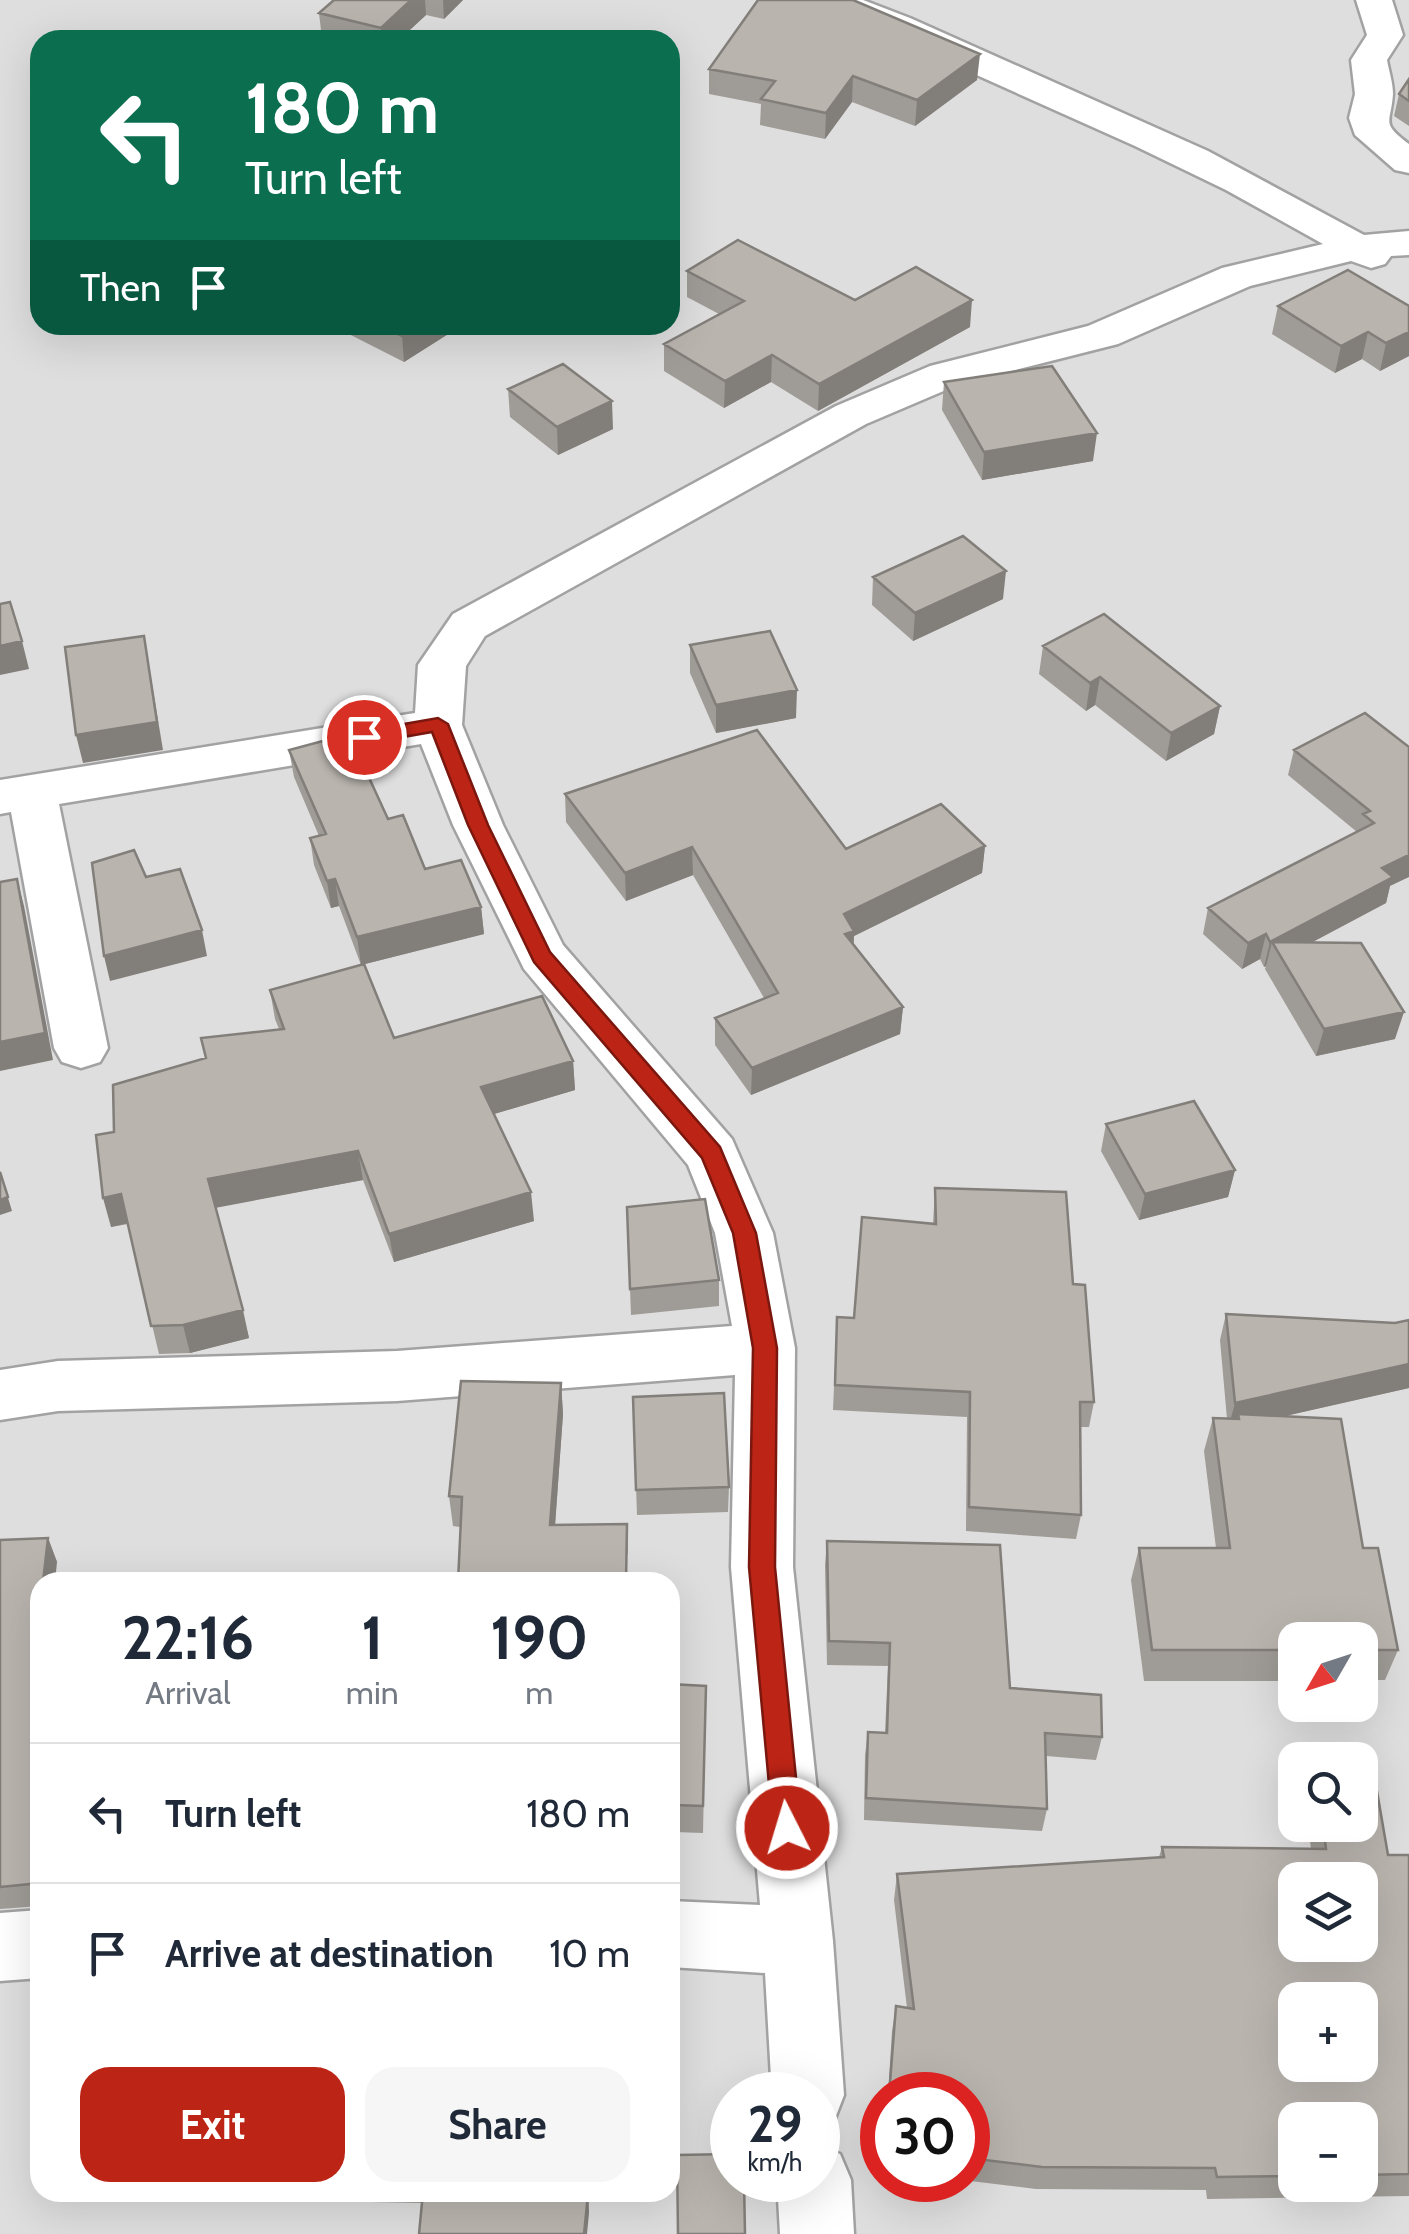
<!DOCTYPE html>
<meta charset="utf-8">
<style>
:root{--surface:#fff;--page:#f6f6f7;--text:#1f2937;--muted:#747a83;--line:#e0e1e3;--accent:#bc2415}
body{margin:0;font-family:Cabin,sans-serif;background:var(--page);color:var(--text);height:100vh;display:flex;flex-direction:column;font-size:38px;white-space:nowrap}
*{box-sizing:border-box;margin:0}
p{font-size:32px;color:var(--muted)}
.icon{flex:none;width:55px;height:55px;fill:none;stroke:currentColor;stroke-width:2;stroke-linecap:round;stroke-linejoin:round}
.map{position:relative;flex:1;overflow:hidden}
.side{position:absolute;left:30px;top:1572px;width:650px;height:630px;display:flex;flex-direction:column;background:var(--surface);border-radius:30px;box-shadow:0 10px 40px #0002}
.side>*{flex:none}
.hud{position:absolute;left:30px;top:30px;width:650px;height:305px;border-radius:30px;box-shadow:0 10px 40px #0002;background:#0b6e4f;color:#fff;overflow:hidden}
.needle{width:65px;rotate:231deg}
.fabs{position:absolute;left:1278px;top:1622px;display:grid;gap:20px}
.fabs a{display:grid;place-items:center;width:100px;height:100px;border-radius:20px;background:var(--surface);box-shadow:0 10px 40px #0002;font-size:50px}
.speed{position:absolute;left:710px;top:2072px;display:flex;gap:20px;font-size:50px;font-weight:700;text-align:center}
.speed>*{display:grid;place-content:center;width:130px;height:130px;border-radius:50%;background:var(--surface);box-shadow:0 10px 40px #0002;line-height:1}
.speed small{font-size:25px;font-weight:400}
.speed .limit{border:15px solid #d22;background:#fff;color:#111}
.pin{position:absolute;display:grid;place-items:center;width:85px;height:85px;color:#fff;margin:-42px;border:5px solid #fff;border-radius:50%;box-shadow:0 2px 10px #0007}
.me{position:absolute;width:110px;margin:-55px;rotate:355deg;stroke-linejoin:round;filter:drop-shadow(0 0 8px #0008)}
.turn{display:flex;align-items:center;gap:35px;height:210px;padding:0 50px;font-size:45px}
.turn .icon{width:130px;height:130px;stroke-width:2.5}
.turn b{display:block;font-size:70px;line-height:85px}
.then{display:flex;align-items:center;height:95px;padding:0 50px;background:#0003;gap:20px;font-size:38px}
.eta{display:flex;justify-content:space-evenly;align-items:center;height:170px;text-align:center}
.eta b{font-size:60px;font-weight:700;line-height:70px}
.cta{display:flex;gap:20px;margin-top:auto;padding:20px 50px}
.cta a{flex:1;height:115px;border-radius:30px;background:var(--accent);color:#fff;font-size:40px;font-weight:700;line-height:115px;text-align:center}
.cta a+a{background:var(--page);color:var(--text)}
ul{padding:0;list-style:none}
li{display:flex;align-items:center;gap:30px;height:140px;padding:0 50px;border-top:2px solid var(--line)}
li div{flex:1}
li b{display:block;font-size:38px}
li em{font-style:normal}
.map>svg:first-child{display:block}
.residential{fill:#dfdede;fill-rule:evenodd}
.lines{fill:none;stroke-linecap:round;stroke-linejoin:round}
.street-casing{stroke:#a2a2a2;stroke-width:5}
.street{fill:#fff;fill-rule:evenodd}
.wall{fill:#9f9b96;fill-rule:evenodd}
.shaded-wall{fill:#827e7a}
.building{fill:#b9b4ae;stroke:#827e7a;stroke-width:2.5;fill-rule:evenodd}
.route{fill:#bc2415;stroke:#7a170e;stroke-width:2.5}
</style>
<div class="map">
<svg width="1409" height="2234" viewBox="0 0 1409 2234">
<rect width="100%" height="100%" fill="#f0eee9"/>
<path class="residential" d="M0,0H1409V2234H0ZM40,40H670V325H40ZM40,1582H670V2192H40ZM1295,1640H1360V1705H1295ZM1295,1760H1360V1825H1295ZM1295,1880H1360V1945H1295ZM1295,2000H1360V2065H1295ZM732,2095H818V2180H732ZM882,2095H968V2180H882ZM1295,2120H1360V2185H1295Z"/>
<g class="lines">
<g class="street-casing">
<path id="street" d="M810,0H863L910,18L1208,151L1364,235L1409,231V255L1391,256L1385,264L1371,268L1351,261L1250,286L1118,344L960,384L866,424L485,636L466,666L462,725L503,825L563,945L732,1139L773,1233L795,1348L793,1567L833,1941L844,2095L834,2121L818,2127V2095H772L765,1973L670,1967V1901L760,1905L731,1567L735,1375L397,1401L58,1411L0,1420V1370L58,1361L397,1351L732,1326L715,1233L688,1165L524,969L453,825L421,744L59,804L108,1048L100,1062L81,1068L62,1062L54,1048L11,812L0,814V780L415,713L418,665L453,614L836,406L930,366L1088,326L1222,268L1323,244L1226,190L1135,146L885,34L815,8Z
M1356,0H1392L1403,35L1387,60C1389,71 1393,83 1393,94C1391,124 1380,122 1409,144V173L1395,170L1355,135L1349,118L1355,94L1351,60L1367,35Z
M40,1910V1978L0,1981V1913Z
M818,2145L840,2154L851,2180L854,2234H780L777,2180H818Z"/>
</g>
<use href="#street" class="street"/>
</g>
<path class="wall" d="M334,0H463L444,19L426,15L399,40H326L322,39L319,13Z
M709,69L977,80L915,126L852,102L825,139L760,125L761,104L709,94Z
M1409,79V126L1394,116L1399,94Z
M687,271L855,300L970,327L818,411L771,382L724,408L664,371V344L719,314L687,297Z
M1278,306H1409V356L1380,371L1362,359L1335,373L1272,334Z
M314,325H452L453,331L404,362L339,329L332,334Z
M944,382L1093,461L982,480L942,410Z
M508,389L613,429L558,455L510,417Z
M873,577L1003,599L913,641L872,605Z
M690,645L796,718L716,733L690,673Z
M1043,646L1220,706L1214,734L1166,761L1095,705L1086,711L1039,674Z
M1365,713L1390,886L1386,903L1311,943L1395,1039L1316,1056L1265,969L1266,966L1264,967L1260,959L1242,969L1203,934L1208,908L1357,832L1288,775L1294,750Z
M289,750L388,819L425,869L481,907L484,934L361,965L339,906L331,908L314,865L310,838L319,836L294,777Z
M565,794L846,849L985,846L982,873L854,936L853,945L903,1007L900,1034L751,1095L715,1045V1018L764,998L693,875L626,901L566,822Z
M270,990L394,1038L573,1061L575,1090L494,1114L534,1221L394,1262L363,1180L215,1207L249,1338L190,1353L159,1354L128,1224L111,1227L114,1132L205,1059L279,1029L275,1019Z
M1106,1124L1235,1170L1228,1197L1139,1220L1101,1151Z
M935,1188L1073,1284L1094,1402L1089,1427H1080L1081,1515L1076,1539L966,1531L967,1417L833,1410L837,1317L854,1318L933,1224Z
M627,1207L719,1280V1306L631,1315Z
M1226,1314L1395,1323L1409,1320V1388L1284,1416L1363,1548L1398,1650L1385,1680H1360V1640H1295V1681H1144L1131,1580L1139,1548H1216L1204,1451L1213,1418L1227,1419L1220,1340Z
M561,1383L563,1414L555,1525L627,1524L628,1554L453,1526L449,1496Z
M633,1397L729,1487L728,1512L637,1515Z
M48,1538L57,1562L40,1582V1906L0,1909V1540Z
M827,1541L1010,1688L1102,1737L1096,1760L1046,1756L1047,1809L1042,1831L864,1820L865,1755L868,1732L885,1733L888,1666L827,1665L825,1565Z
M670,1684L706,1686L703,1833L675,1832L673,1883H670Z
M1312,1751H1370L1388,1855H1409V2196L1207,2199L1206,2190L1036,2189L962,2180H968V2095H888L892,2031L896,2006L907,2008L894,1900L897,1874L1159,1857L1162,1847L1311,1849L1308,1825H1360V1760H1308ZM1295,1880H1360V1945H1295ZM1295,2000H1360V2065H1295ZM1295,2120H1360V2185H1295Z
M264,2192H572L588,2194L589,2213L422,2203L267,2200Z"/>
<path class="shaded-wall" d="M411,0H425L426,15L399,40H382L381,28Z
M443,0H463L444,19Z
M980,54L977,80L915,126L917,100Z
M853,76L852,102L825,139L826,113Z
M972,300L970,327L818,411L819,384Z
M331,325H338L339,329L332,334Z
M419,325H452L453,331L404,362L402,336Z
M1368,332L1362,359L1335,373L1341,346Z
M1409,332V356L1380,371L1386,343Z
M772,355L771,382L724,408L725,381Z
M612,401L613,429L558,455L557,427Z
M1097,433L1093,461L982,480L984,452Z
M1006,571L1003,599L913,641L915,613Z
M144,636L163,750L83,763L76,735Z
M22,641L29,669L0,675V646Z
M1100,677L1095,705L1086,711L1090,683Z
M797,690L796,718L716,733V705Z
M1220,706L1214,734L1166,761L1171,733Z
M985,846L982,873L854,936L853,958L843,961L844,914Z
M692,847L693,875L626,901L625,873Z
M1409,855V877L1390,886L1386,903L1282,958L1272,942L1266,966L1264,967L1270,942L1382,868Z
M17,879L24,906L53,1060L0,1071V1042Z
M335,879L339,906L331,908L327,881Z
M481,907L484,934L361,965L357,937Z
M202,930L207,956L110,981L104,956Z
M1266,934L1260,959L1242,969L1248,943Z
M903,1007L900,1034L751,1095L752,1068Z
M1404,1012L1395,1039L1316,1056L1324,1029Z
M573,1061L575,1090L484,1117L481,1087Z
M358,1151L363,1180L215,1208L208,1179Z
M1235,1170L1228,1197L1139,1220L1145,1194Z
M0,1171L12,1211L0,1215Z
M531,1192L534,1221L394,1262L389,1234Z
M121,1194L129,1223L111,1227L103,1198Z
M243,1310L249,1338L190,1353L183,1325Z
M1409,1364V1388L1237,1427L1238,1414L1235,1427L1228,1429L1235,1403Z
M561,1383L563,1414L553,1554L550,1525Z
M48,1538L57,1562L55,1582H43Z
M40,1614V1672L35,1660Z
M674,1805L675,1832L673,1883L672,1857Z
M588,2194L589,2213L587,2234H584Z"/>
<path class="building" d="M334,0H411L381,28L319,13Z
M758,0H853L980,54L917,100L853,76L826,113L761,99L775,81L709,69Z
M1409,79V101L1399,94Z
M738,240L855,300L916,267L972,300L819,384L772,355L725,381L664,344L744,301L687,271Z
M1348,270L1409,306V332L1386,343L1368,332L1341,346L1278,306Z
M380,325H419L402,336Z
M563,364L612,401L557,427L508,389Z
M1052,366L1097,433L984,452L944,382Z
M963,536L1006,571L915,613L873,577Z
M10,602L22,641L0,646V604Z
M1104,614L1220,706L1171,733L1100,677L1090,683L1043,646Z
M770,631L797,690L716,705L690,645Z
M144,636L157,722L76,735L65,647Z
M1365,713L1409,747V855L1382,868L1393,877L1270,942L1266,934L1248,943L1208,908L1374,823L1363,814L1370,811L1294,750Z
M757,730L846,849L941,804L985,846L844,914L854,931L845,934L903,1007L752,1068L715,1018L778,993L692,847L625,873L565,794Z
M349,734L388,819L403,815L425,869L461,860L481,907L357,937L335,879L327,881L310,838L326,834L289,750Z
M134,850L146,877L180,869L202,930L104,956L92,863Z
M17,879L45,1033L0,1042V882Z
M1272,942L1361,943L1404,1012L1324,1029Z
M364,964L394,1038L542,996L573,1061L481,1087L531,1192L389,1234L358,1151L208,1179L243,1310L183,1325L151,1326L121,1194L103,1198L96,1135L114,1132L113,1085L206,1058L201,1038L284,1029L270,990Z
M1194,1101L1235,1170L1145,1194L1106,1124Z
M0,1172L8,1197L0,1200Z
M935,1188L1066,1192L1073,1284L1085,1285L1094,1402H1080L1081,1515L969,1507L970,1392L835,1385L837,1317L854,1318L862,1217L936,1224Z
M705,1199L719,1280L630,1289L627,1207Z
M1226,1314L1395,1323L1409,1320V1364L1235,1403Z
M461,1381L561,1383L550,1525L627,1524L626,1582H458L462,1497L449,1496Z
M724,1393L729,1487L636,1490L633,1397Z
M1238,1414L1341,1419L1363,1548H1378L1398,1650H1360V1640H1295V1650H1152L1139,1548H1230L1213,1418L1239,1419Z
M48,1538L43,1582H40V1614L35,1660H40V1883L0,1887V1540Z
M827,1541L1000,1545L1010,1688L1101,1695L1102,1737L1045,1733L1047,1809L866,1798L868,1732L887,1733L890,1643L829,1641Z
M670,1684L706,1686L703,1806L674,1805L672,1857H670Z
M1312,1751H1370L1388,1855H1409V2174L1360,2175V2120H1295V2176L1217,2177L1215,2168L1042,2167L968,2158V2095H889L896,2006L914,2009L897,1874L1164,1857L1162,1847L1326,1849L1323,1825H1360V1760H1313ZM1295,1880H1360V1945H1295ZM1295,2000H1360V2065H1295Z
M732,2154V2180H744L745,2234H678L677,2155Z
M423,2192H572L588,2194L584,2234H419Z"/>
<path class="route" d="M438,718L448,724L488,825L550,952L720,1147L756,1233L777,1348L775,1567L801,1828L797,1838L787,1842L777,1838L773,1828L749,1567L753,1348L733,1233L702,1158L534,962L468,825L432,732L364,744L354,737L364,731Z"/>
</svg>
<div class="fabs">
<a><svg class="needle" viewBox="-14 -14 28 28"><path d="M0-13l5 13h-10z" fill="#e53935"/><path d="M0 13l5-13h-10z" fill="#747a83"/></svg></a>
<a><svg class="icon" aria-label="search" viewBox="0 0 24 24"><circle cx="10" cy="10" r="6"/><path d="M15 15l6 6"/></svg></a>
<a><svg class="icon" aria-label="layers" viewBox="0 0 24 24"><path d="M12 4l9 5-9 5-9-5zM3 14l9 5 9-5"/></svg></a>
<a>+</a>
<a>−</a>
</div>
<div class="speed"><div>29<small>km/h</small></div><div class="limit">30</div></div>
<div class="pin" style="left:364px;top:737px;background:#d93025"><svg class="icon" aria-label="arrive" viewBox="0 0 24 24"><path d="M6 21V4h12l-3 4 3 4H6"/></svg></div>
<svg class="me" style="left:787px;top:1828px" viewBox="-20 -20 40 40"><circle r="17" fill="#bc2415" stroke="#fff" stroke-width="3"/><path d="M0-11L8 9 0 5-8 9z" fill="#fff"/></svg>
<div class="hud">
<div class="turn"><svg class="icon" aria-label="left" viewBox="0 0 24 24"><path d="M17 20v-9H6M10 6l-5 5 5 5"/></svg><div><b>180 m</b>Turn left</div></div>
<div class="then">Then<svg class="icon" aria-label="arrive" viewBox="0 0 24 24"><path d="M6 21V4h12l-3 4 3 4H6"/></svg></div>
</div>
<section class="side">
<div class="eta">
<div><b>22:16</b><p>Arrival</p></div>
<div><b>1</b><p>min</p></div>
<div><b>190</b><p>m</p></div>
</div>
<ul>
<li><svg class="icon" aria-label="left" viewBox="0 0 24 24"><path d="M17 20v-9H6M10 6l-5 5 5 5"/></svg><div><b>Turn left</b></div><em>180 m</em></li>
<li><svg class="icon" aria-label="arrive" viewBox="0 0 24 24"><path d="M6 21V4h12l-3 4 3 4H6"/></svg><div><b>Arrive at destination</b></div><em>10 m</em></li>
</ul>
<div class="cta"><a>Exit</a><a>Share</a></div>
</section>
</div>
